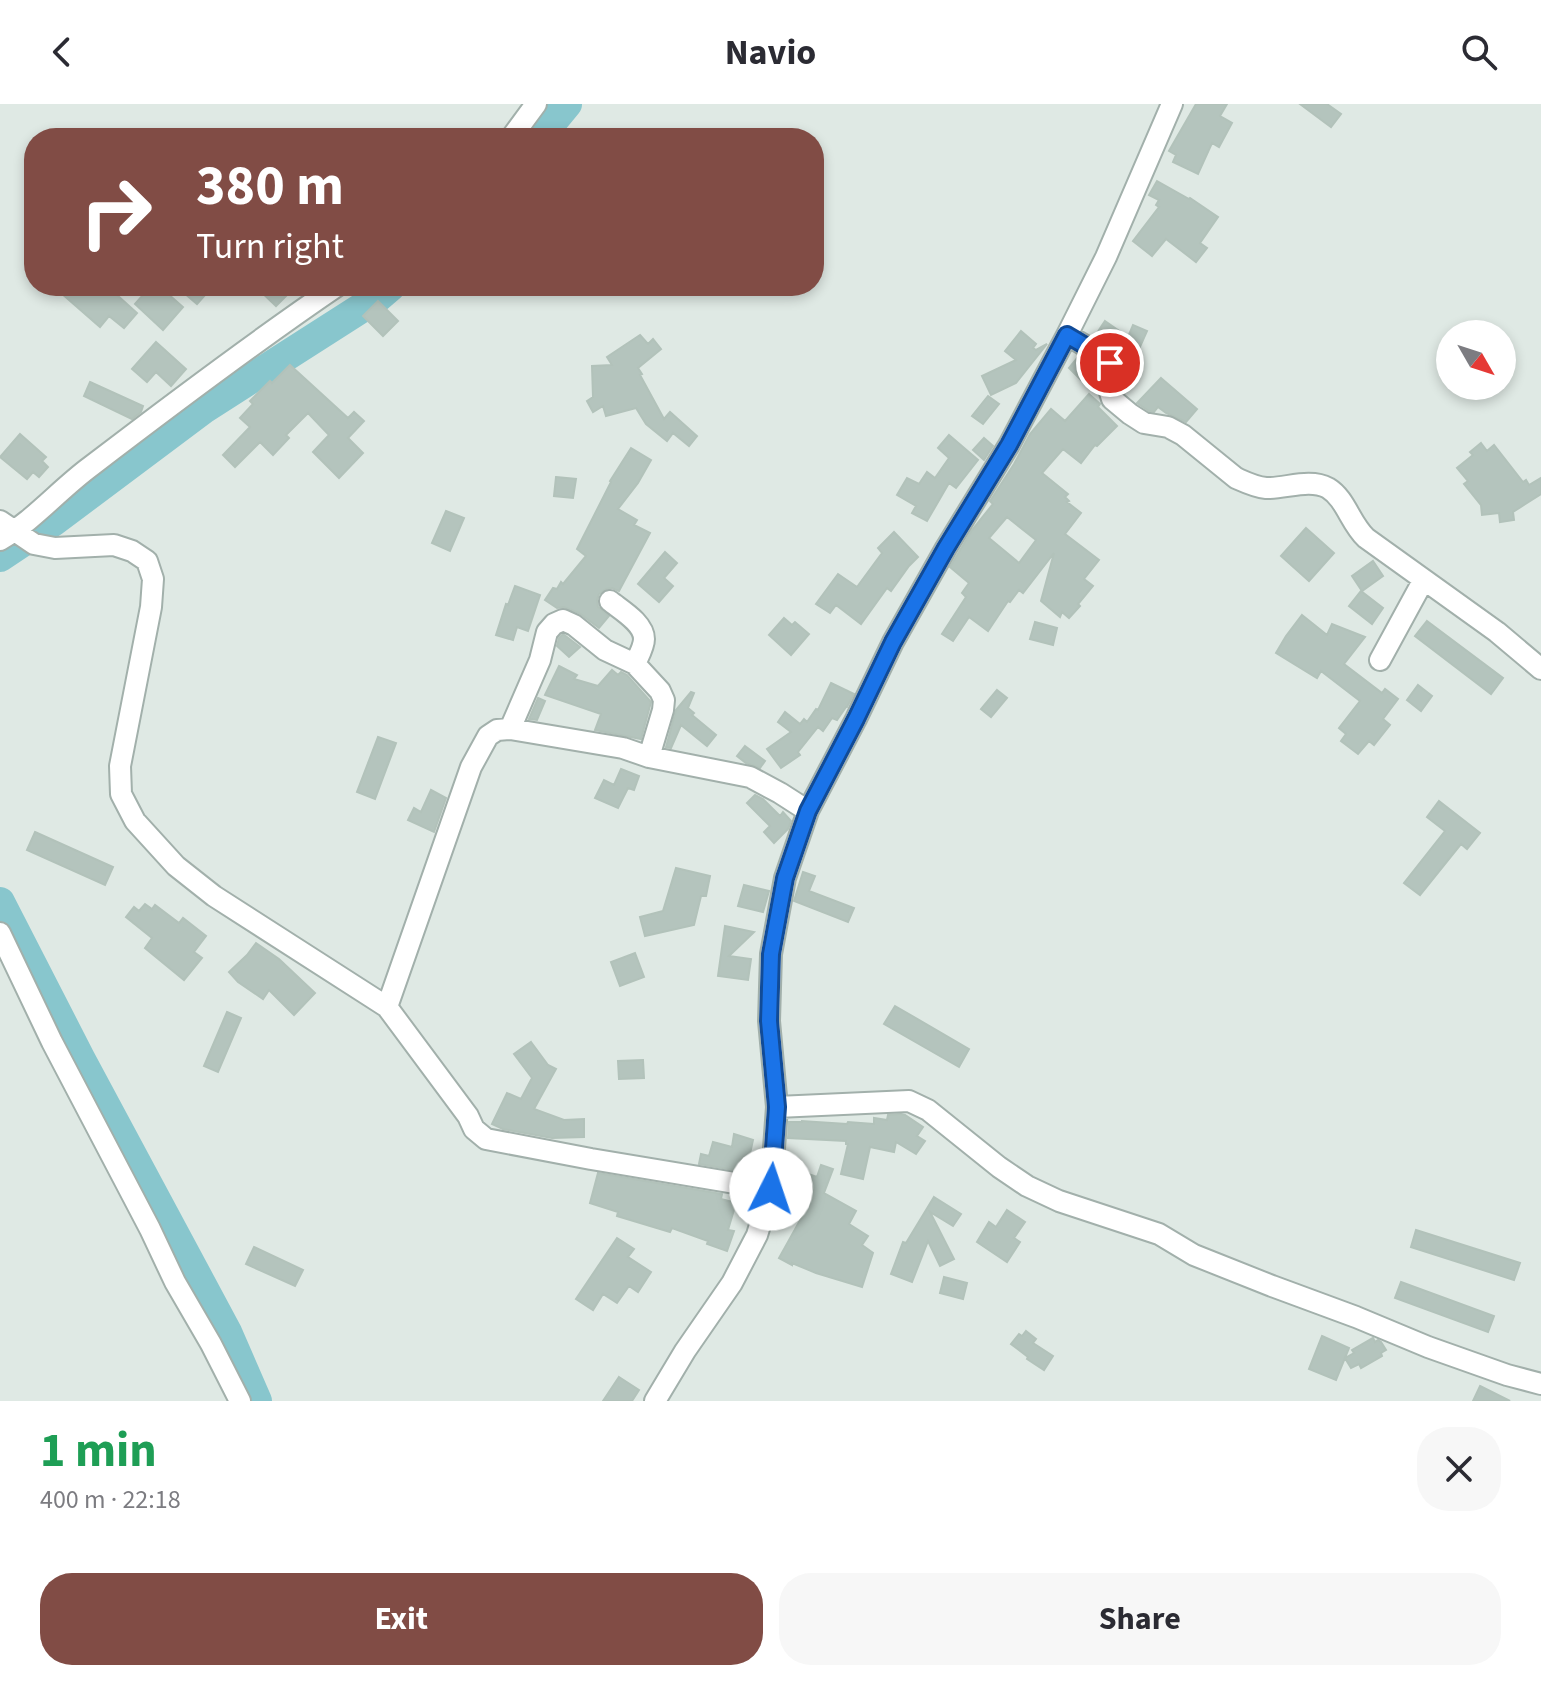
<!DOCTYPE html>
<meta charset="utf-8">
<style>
:root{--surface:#fff;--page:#f7f7f7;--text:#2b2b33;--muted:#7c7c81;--accent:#814c45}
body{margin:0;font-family:"Source Sans 3",sans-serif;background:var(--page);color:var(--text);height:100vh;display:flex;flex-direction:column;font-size:30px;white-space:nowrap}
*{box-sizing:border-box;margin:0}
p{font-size:26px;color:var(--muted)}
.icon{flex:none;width:44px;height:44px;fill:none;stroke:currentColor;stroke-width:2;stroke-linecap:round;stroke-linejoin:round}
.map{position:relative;height:1297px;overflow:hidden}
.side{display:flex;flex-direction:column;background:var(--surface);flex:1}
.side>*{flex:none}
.top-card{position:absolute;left:24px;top:24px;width:800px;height:168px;border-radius:32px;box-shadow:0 4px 12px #0003;background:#814c45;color:#fff;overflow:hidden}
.needle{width:52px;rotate:129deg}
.buttons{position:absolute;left:1436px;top:216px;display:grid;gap:16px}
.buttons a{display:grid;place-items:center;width:80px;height:80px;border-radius:50%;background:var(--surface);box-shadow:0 4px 12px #0003;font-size:40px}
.pin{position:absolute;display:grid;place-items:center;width:68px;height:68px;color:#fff;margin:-34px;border:4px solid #fff;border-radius:50%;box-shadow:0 2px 8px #0007}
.me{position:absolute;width:88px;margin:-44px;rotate:4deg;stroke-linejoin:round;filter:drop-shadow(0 0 6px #0008)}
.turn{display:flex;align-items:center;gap:28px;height:168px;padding:0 40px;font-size:36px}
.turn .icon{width:104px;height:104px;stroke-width:2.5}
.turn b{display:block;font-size:56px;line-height:68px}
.round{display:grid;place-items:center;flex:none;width:84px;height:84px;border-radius:32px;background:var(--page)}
.summary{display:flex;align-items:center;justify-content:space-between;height:136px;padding:0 40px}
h1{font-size:48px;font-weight:700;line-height:60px;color:#1e9e55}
.button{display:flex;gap:16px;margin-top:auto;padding:16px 40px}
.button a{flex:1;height:92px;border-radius:32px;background:var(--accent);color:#fff;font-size:32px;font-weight:700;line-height:92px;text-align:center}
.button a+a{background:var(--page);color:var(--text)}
header{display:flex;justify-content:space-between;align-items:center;height:104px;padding:0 40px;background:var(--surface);font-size:36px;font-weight:700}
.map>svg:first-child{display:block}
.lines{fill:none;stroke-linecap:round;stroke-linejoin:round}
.river{stroke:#88c6cd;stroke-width:30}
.building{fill:#b4c4bd;stroke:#b2c2ba;stroke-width:2;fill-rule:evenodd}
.minor-casing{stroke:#a2b0ab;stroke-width:24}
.minor{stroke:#fff;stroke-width:20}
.route-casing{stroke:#114b97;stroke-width:20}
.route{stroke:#1a73e8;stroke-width:14}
</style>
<header><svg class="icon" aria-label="back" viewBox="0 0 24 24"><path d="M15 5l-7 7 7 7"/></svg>Navio<svg class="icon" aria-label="search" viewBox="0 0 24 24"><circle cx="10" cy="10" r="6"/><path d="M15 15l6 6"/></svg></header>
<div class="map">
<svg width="1541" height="1297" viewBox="0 0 1541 1297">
<rect width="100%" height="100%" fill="#dfe9e4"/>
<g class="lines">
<path class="river" d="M539,34L567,0
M0,453L54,417L205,304L377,194L391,182
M0,798L80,954L227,1228L257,1297"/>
</g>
<path class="building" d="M1196,0H1227L1220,12L1232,19L1219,43L1212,39L1198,70L1173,58L1176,51L1169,47Z
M1300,0H1327L1341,10L1331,23Z
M1157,77L1189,95L1190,94L1218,113L1200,139L1207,144L1196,158L1166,135L1152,152L1133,137L1159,103L1156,101L1159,96L1149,91Z
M53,182H107L137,209L124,224L109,212L100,223Z
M151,182H159L183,203L163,226L135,200Z
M176,182H213L197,200Z
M255,182H296L276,202Z
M378,197L398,217L383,232L363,212Z
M1105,217L1128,233L1133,221L1147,227L1135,254L1116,246L1095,232Z
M1021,227L1036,240L1033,244L1036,246L1047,240L1016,279L991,291L982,272L1016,256L1005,247Z
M640,231L648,240L653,235L661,245L638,264L642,270L640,271L664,315L670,308L697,332L689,342L673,329L667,337L646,320L636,304L606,312L603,302L593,308L587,297L593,293L592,262L612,261L607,253Z
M156,238L186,265L171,282L156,268L147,278L132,265Z
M1078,253L1097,264L1083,278L1069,264Z
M290,261L348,314L354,308L364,317L348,334L363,349L339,374L313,348L329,331L308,309L286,331L289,334L273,351L260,338L235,363L223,351L250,323L240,314L253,300L250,297L270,277L272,279Z
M1161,274L1197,305L1186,318L1166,309L1158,303L1154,308L1149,307L1137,299Z
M90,278L143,302L141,308L132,315L84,292Z
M1089,290L1100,300L1098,303L1117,322L1097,342L1095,341L1081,359L1063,345L1042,369L1068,390L1065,393L1069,397L1067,398L1081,409L1065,430L1099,456L1084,475L1093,482L1078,500L1080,502L1069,514L1062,508L1060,513L1041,497L1054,449L1023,489L1019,486L1010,498L1008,497L988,527L969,513L953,537L942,530L966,493L962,489L969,479L950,463L972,426L993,400L990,397L1014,360L1030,330L1051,305L1065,317ZM1007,413L1036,436L1019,459L989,434Z
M988,292L999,300L983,320L972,312Z
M20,330L46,353L42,357L48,363L39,373L33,368L27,375L0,353Z
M949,331L978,356L956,384L949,379L927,417L912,409L916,402L897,391L907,374L919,380L927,368L935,374L949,354L938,344Z
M984,334L993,342L984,356L973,346Z
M1481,339L1487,347L1494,341L1523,378L1526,376L1529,381L1541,374V390L1513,408L1514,416L1500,418L1499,409L1482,411L1481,401L1464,380L1468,377L1457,364L1473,351L1470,348Z
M631,344L651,356L638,379L618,405L637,416L634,421L650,429L619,487L612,484L606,485L599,490L597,496L598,503L609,512L599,524L579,509L564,503L557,504L545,496L553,484L557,485L561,478L563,480L586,452L577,445L611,378L610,377Z
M556,373L576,375L573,394L554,392Z
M446,407L464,414L450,447L432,439Z
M1306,424L1334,449L1309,477L1281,452Z
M894,428L918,453L909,462L891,487L887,484L861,520L836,501L830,509L816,500L838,470L857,483L882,449L878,444Z
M665,448L677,459L664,474L673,482L659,498L638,480Z
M1373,457L1383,472L1362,487L1352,472Z
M515,482L540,491L528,527L517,523L513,536L496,531L506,500L508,501Z
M1361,487L1383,504L1372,520L1349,502Z
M1302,511L1327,531L1332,520L1365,533L1344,560L1382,589L1385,585L1398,595L1383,615L1390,621L1374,641L1369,637L1358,650L1341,637L1346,630L1339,624L1360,597L1321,567L1317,574L1276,549L1286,532Z
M784,514L792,521L795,518L809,530L791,551L769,531Z
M1427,517L1503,574L1491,590L1415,532Z
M1035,518L1057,524L1053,541L1030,535Z
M563,530L580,543L569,553L557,542L559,534Z
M559,562L577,571L574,575L598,582L612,566L618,571L621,568L627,571L651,598L641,635L595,626L601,610L545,591Z
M831,579L854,590L847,603H846L837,616L832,614L823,627L818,623L798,648L800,651L781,664L767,645L791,628L778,618L785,608L800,620L804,615L807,618L816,605L818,606Z
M1418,581L1432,592L1421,607L1407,596Z
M997,586L1007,594L991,613L981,605Z
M691,588L694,589L688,604L694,609L692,611L716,631L707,642L681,621L671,644L666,643L676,606Z
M538,594L545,597L537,616L529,615Z
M378,633L396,639L375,695L357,688Z
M745,642L765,657L760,664L746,659L737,652Z
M621,665L639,672L634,686L628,684L618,704L595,694L604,676L614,681Z
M431,686L446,694L434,728L408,716L414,704L421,708Z
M755,691L763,695L780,712L783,708L791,717L788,725L774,739L764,728L770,722L747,699Z
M1439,697L1480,729L1467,745L1461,740L1420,791L1404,779L1445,727L1427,713Z
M35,728L113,763L105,781L27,746Z
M676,764L710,772L706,792H701L694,821L645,832L640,813L663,807Z
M803,768L815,772L809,787L854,804L848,818L794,797Z
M744,781L769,787L763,808L738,802Z
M145,800L152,805L155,801L179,819L183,814L206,832L194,848L202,854L184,876L145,844L152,834L126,813L134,803L139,807Z
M725,822L754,828L729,852L751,855L748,876L718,872Z
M256,839L279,855L315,889L294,911L269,886L263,895L238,878L229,868L247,851Z
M635,849L644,873L620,882L611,858Z
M895,902L969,945L959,963L884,920Z
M227,908L241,914L218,968L204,962Z
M531,938L548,961L556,965L534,1005L564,1016L584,1015V1033L552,1034L503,1025L492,1020L507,989L521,995L532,974L514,950Z
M643,956L644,974L619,975L618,957Z
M901,1010L905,1011L923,1023L917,1032L925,1037L916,1050L896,1038L894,1048L870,1043L863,1075L841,1070L848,1040H846V1037L788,1034L789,1018H802V1017L847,1020L848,1018L874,1020V1014L887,1016L888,1011Z
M734,1030L753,1036L746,1068L699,1060L701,1050L709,1052L713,1038L732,1043Z
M821,1061L833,1065L824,1089L856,1107L849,1120L868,1132L862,1141L873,1149L862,1183L816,1169L792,1159V1161L779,1154L803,1111L784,1105L791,1087H793L800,1067L817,1073Z
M598,1069L722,1090L721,1095L736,1099L728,1126L734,1127L727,1147L707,1140L708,1137L672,1124L670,1128L617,1112L618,1108L590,1099Z
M934,1093L961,1110L953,1122L930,1108L954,1155L940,1162L928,1137L912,1178L891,1170L903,1138L906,1139Z
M1007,1106L1025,1118L1014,1134L1020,1138L1007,1158L977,1138L989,1118L996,1123Z
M1416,1126L1520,1159L1514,1176L1411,1143Z
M617,1134L634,1145L628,1153L651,1168L638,1188L629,1182L617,1199L603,1190L593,1206L576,1195Z
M254,1143L303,1166L295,1182L246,1160Z
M944,1173L967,1179L963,1195L940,1189Z
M1401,1178L1494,1212L1488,1228L1395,1194Z
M1026,1227L1036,1235L1033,1239L1053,1252L1044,1266L1027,1255L1028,1253L1011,1240L1019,1230L1022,1232Z
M1322,1232L1349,1244L1336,1276L1309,1265Z
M1373,1234L1375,1238L1378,1236L1381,1238L1386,1246L1381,1249L1382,1252L1361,1264L1359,1260L1351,1264L1345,1254L1354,1249L1352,1246Z
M619,1273L639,1286L632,1297H603Z
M1480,1282L1510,1297H1473Z"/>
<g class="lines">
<g class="minor-casing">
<path id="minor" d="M511,34L536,0
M1067,231L1106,254L1111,264L1109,285L1112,295L1130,310L1144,319L1168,323L1183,331L1236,374C1245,378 1255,383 1266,384C1285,385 1309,374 1328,384C1346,395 1350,419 1366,434L1497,528L1541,565
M0,417L34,440L55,444L114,441L132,447L147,457L153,475L151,503L120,662L121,690L135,717L176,762L214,792L387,903L468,1012L474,1025L486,1035L591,1055L771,1085
M0,436C33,417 59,386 90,363C171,301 253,239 337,182
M610,497C621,506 644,519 644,535C644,543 638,553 635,560
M1380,556L1423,477
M510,625L540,556L547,528L554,520L563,516L574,521L605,546L635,560L660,587L664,596L663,606L649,653
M0,829L52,938L150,1125L175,1178L211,1240L240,1297
M387,903L471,663L488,632L497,626L510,625L623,644L649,653L750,673L780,689L808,707
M777,1003L909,997L928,1006L999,1063L1027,1082L1059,1097L1159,1130L1194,1151L1272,1182L1356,1213L1428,1243L1507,1271L1541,1280
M655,1297L685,1247L732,1179L757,1131L771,1085L777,1003L769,917L771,850L785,774L808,707L856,615L893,538L946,444L1009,341L1067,231L1106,153L1172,0"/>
</g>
<use href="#minor" class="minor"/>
</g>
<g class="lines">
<g class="route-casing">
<path id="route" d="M771,1085L777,1003L769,917L771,850L785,774L808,707L856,615L893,538L946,444L1009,341L1067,231L1106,254L1110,259"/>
</g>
<use href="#route" class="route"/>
</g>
</svg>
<div class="buttons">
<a><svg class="needle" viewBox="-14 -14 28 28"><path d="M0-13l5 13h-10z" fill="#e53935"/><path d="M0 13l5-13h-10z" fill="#7c7c81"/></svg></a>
</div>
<div class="pin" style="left:1110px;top:259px;background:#d93025"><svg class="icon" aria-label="arrive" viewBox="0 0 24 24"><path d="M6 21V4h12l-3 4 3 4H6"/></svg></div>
<svg class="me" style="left:771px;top:1085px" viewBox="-20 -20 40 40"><circle r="19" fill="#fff"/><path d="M0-13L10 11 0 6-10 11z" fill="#1a73e8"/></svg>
<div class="top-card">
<div class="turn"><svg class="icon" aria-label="right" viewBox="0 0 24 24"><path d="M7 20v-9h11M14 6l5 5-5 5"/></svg><div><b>380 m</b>Turn right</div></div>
</div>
</div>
<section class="side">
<div class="summary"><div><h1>1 min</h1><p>400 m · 22:18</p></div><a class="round"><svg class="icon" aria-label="close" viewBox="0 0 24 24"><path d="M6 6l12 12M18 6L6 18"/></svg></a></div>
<div class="button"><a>Exit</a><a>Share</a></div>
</section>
